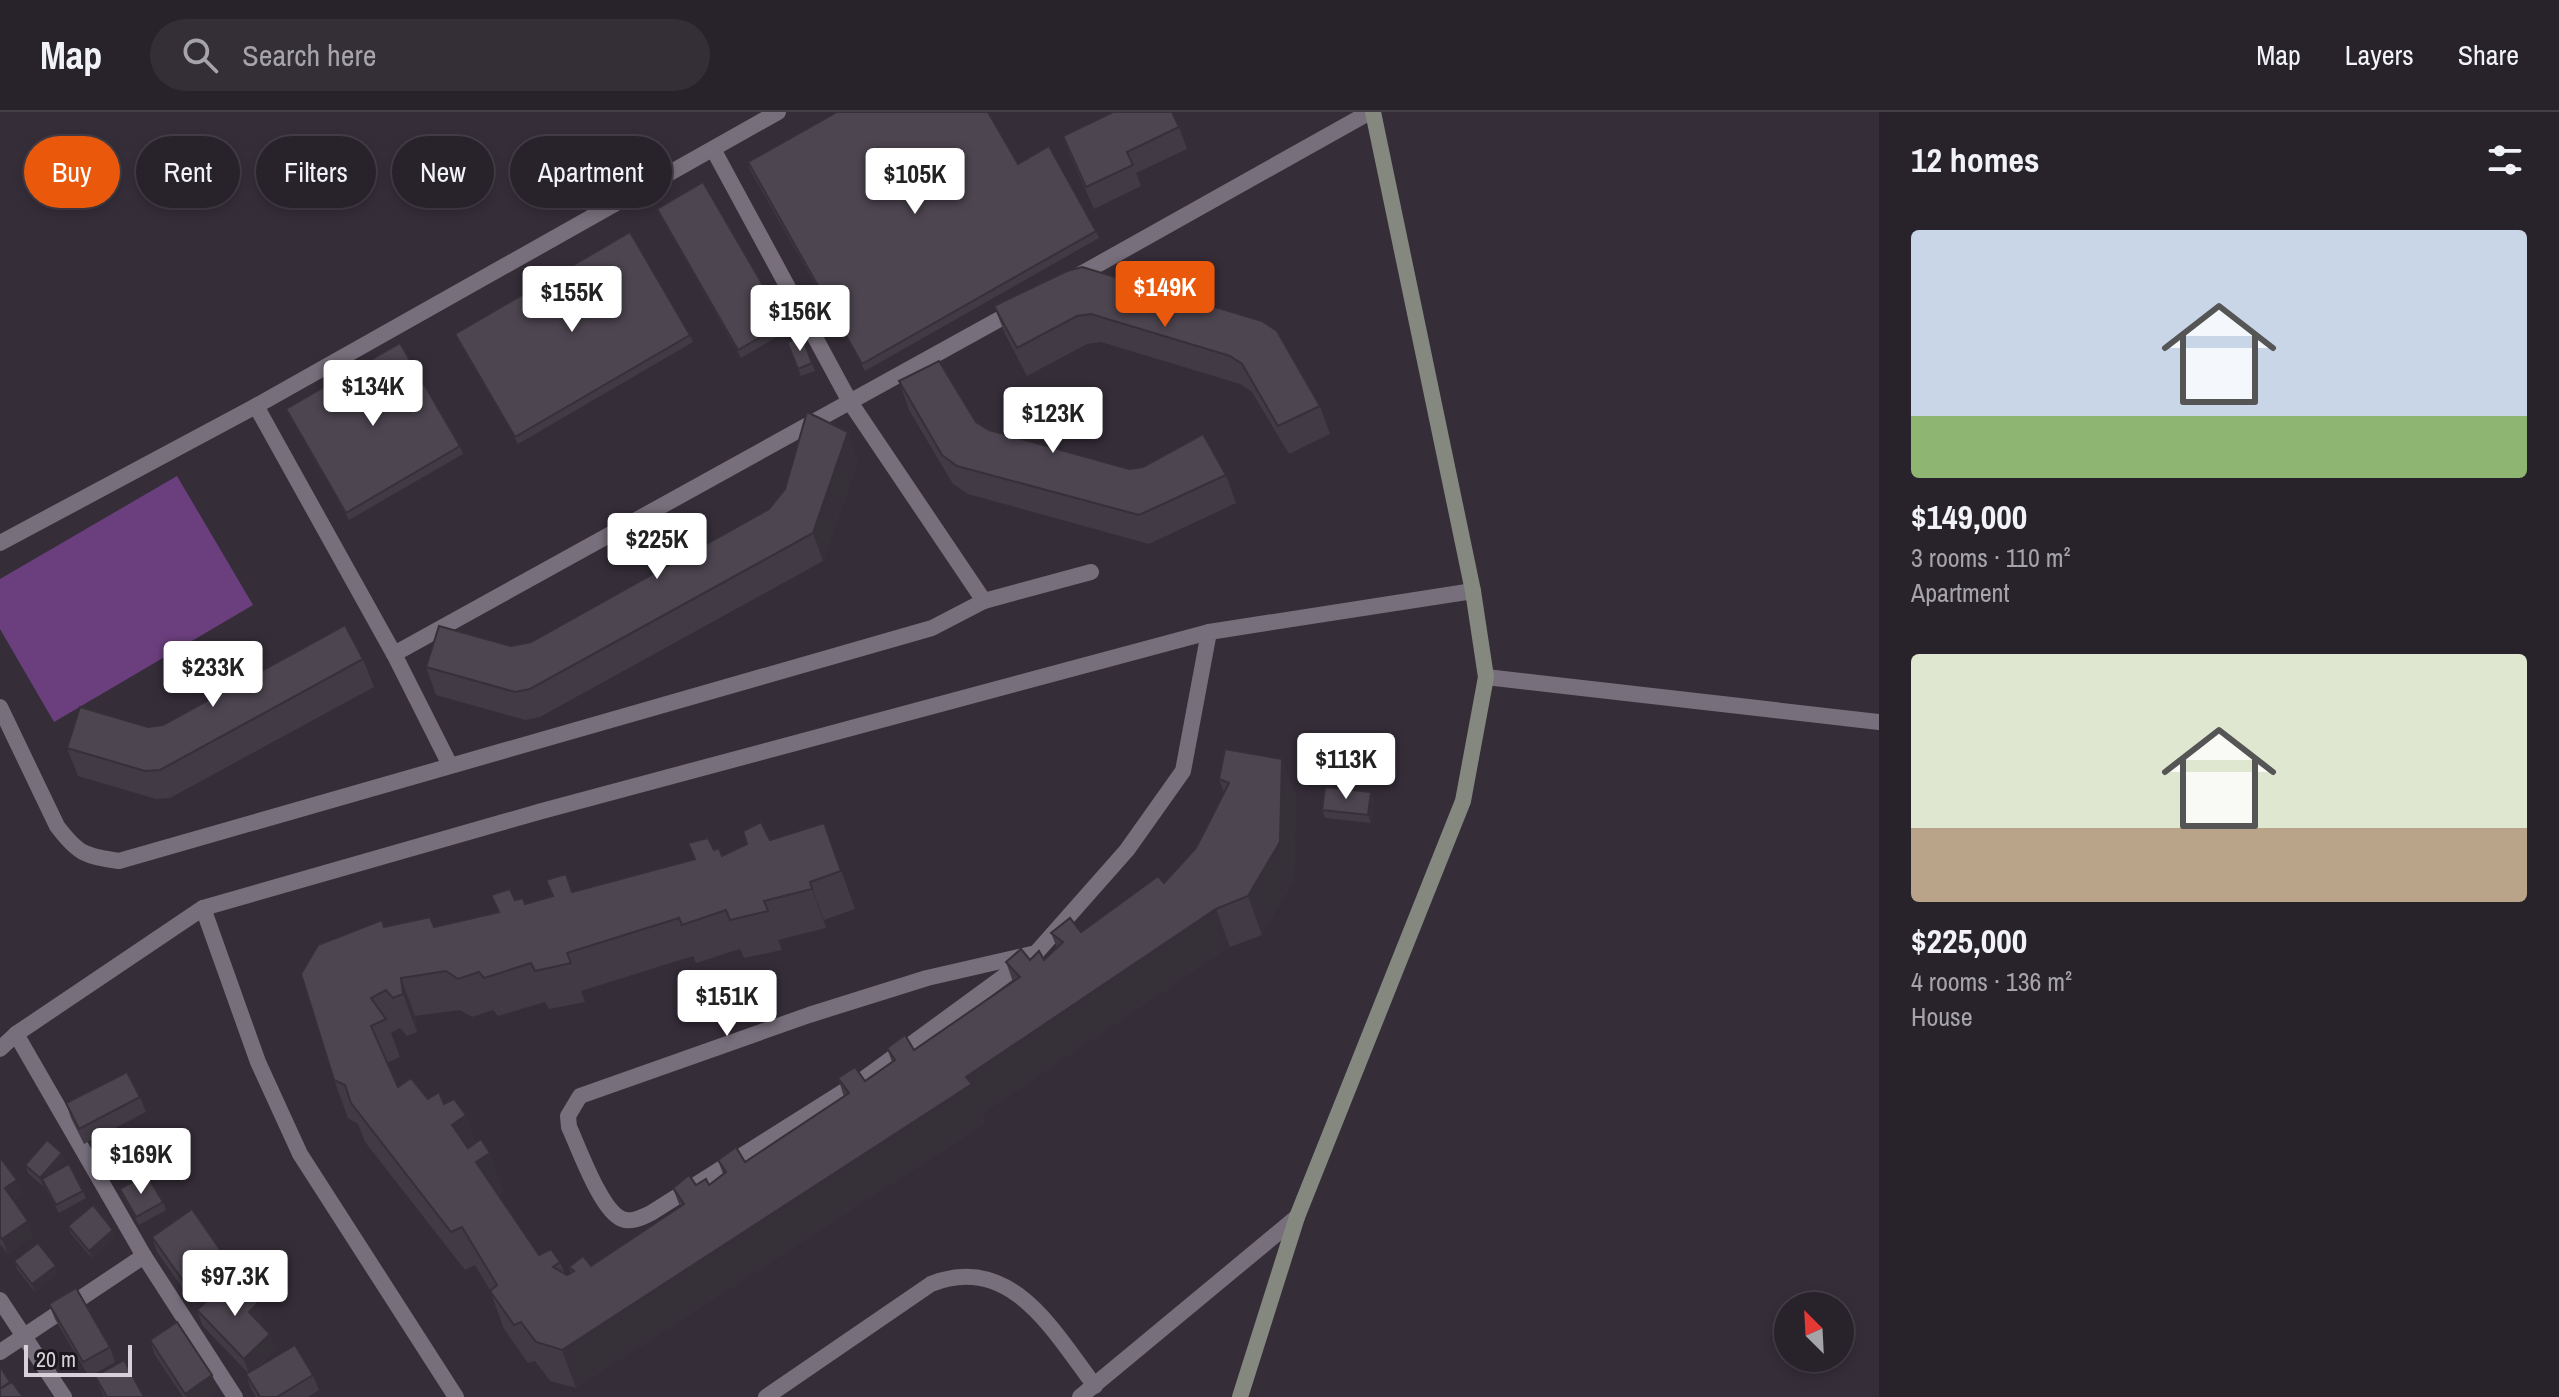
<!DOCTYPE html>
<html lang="en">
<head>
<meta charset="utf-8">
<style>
  :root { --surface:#28222a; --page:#342f36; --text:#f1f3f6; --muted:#a5a4a8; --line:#443f47; --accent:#ea580c }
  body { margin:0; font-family:"Archivo Narrow",sans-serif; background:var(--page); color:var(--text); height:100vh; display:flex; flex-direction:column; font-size:30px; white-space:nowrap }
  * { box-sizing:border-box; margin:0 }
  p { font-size:26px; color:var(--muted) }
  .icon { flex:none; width:44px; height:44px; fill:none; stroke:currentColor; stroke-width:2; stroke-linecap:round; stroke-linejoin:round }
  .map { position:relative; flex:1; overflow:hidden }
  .details { display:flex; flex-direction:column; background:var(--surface); width:680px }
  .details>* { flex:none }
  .top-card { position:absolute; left:24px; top:24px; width:760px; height:72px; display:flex; gap:16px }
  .needle { width:52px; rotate:336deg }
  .fabs { position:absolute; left:1774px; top:1180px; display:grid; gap:16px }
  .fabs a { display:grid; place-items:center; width:80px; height:80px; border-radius:50%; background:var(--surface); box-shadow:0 4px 12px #0003,0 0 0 2px var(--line); font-size:40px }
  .scale { position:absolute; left:24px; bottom:20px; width:108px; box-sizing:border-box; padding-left:8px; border:4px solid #d7d2d9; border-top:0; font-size:22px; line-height:28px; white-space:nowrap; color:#d7d2d9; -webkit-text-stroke:6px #1b171c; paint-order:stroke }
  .price { position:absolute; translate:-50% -68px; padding:0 18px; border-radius:8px; background:#fff; color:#222; font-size:26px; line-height:52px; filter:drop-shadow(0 2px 4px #0008) }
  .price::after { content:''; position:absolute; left:50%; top:48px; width:24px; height:18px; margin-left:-12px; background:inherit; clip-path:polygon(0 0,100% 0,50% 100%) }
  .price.current { background:var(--accent); color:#fff }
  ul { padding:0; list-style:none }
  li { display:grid; align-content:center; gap:16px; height:424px; padding:0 32px }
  li span { display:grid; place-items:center; height:248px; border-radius:8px; color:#555 }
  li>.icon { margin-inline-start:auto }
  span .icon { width:144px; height:144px; fill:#fffc; stroke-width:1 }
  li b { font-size:34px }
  h2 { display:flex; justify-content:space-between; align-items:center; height:96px; padding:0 32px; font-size:34px }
  .chip { padding:0 28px; border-radius:36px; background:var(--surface); box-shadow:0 4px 12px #0003,0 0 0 2px var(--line); font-size:28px; line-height:72px }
  .chip.current { background:var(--accent); color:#fff }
  header { display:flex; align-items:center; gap:48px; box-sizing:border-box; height:112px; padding:0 40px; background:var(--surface); border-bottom:2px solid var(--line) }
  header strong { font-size:38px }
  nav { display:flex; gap:44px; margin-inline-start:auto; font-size:28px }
  .search { width:560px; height:72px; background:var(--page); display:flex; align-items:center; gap:20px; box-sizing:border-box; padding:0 28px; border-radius:44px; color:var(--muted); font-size:30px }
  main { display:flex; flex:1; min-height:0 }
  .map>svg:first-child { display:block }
  .green { fill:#6b3f7d }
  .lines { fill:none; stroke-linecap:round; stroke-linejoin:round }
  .service { stroke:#776f7b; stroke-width:16 }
  .minor { stroke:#776f7b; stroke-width:16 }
  .secondary { stroke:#84887e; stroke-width:16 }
  .wall { fill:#423b45 }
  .shaded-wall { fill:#363038 }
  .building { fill:#4d4550; stroke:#363038; stroke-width:2 }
</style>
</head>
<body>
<header>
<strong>Map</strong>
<div class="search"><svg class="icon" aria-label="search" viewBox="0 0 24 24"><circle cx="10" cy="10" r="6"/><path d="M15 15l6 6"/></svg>Search here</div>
<nav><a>Map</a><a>Layers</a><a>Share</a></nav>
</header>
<main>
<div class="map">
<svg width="1879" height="1285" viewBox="0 0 1879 1285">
  <rect width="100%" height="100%" fill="#352d38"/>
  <polygon class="green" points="177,364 253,493 54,610 0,517 0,467"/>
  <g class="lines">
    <g class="service">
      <polyline points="713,37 850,290 984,489"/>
      <polyline points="1072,167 1370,0"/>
      <polyline points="256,294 394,542 450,653"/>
      <polyline points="0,431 256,294 778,0"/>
      <polyline points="394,542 1016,198"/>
      <path d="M0,595L57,714C78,742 85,744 119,749L932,516L984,489L1091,460"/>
      <path d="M1036,841L927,866L809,903L580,984L568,1004L569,1015C579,1036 601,1099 622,1107C632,1111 642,1105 651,1101L865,966L1036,841L1127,738L1183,659L1209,520"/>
    </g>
    <g class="minor">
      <polyline points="1486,565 1879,610"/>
      <polyline points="16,922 144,1144 235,1285"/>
      <polyline points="0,937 16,922 203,796"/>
      <polyline points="0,1188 64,1285"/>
      <polyline points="0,1240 144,1144"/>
      <polyline points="456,1285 300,1042 258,950 203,796 542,699 1209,520 1473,479"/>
      <path d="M766,1285L931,1172C1011,1140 1054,1220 1095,1274"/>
      <polyline points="1080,1285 1297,1105"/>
    </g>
    <polyline class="secondary" points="1240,1285 1297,1105 1463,689 1486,565 1473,479 1373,0"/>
  </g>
  <g class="wall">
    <polygon points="1179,15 1187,37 1136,61 1141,74 1094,97 1071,45 1063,24"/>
    <polygon points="748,50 1018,52 1096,119 1099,126 865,259 750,58"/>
    <polygon points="657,97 785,211 787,219 741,246 660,104"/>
    <polygon points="1082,155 1320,294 1330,322 1289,342 1252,280 1240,272 1101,230 1087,232 1027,264 1005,222 994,194"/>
    <polygon points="455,222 690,223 693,230 518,332 458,229"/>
    <polygon points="802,225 815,259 801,264 787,230"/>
    <polygon points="899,269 989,318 1129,357 1226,363 1236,391 1149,432 968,382 953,372 909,298"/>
    <polygon points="286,297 460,334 463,342 349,408 289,304"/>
    <polygon points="858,349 823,449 540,605 525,608 436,583 426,555 511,534 531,530"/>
    <polygon points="363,547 374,575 170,686 156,687 78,664 67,636 148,615 163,613"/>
    <polygon points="1282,647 1296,685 1294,768 1262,823 1230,835 983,1001 986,1011 576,1276 550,1269 535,1249 528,1251 504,1217 490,1178 475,1153 465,1158 365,1030 358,1012 348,1006 334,968 384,815 434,815 498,800 491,783 515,788 525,792 552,785 546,768 573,780 694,747 688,731 714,738 722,744 824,711 855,797 824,808 826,816 778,828 782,838 744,846 740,837 696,851 693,844 581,879 585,890 549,897 545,890 498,904 493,898 472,905 460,898 415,904 417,920 407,924 400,916 391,921 400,945 387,951 398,975 428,987 444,992 466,1003 475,1030 504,1079 499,1083 539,1143 560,1150 565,1162 567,1163 571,1161 569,1155 591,1154 680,1095 673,1076 709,1073 723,1062 718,1048 745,1050 844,985 838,966 865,969 892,950 887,936 914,938 1013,870 1006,850 1044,848 1057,836 1051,821 1081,820 1164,771 1196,736 1224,681 1219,667"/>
    <polygon points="1374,687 1371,711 1325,706 1322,698"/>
    <polygon points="140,985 146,1000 84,1032 71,1006 66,991"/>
    <polygon points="93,1035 133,1044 136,1051 108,1065"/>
    <polygon points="62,1041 65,1049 55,1060 83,1079 86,1086 59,1101 44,1073 43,1074 28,1061 25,1053"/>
    <polygon points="0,1045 22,1083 14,1089 34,1124 8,1142 0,1132"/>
    <polygon points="120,1077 163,1090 166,1098 139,1113 123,1084"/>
    <polygon points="68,1114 116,1126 92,1146 71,1122"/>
    <polygon points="152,1125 227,1154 217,1161 222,1175 263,1206 259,1210 270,1222 276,1237 256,1256 313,1263 319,1278 308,1285 256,1285 251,1277 246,1262 248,1261 202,1213 197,1198 211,1185 196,1195 157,1140"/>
    <polygon points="14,1149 59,1161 35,1180 17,1157"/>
    <polygon points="49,1192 110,1235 115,1250 89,1265 55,1207"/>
    <polygon points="150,1228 212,1263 218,1278 208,1285 183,1285 155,1243"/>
    <polygon points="95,1264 144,1285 104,1285"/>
  </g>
  <g class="shaded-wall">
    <polygon points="848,320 858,349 823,449 813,421"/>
    <polygon points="1282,647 1296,685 1294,768 1262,823 1248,784"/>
    <polygon points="1371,680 1374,687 1371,711 1368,703"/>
    <polygon points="810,770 824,808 826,816 812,777"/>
    <polygon points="1216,797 1230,835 983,1001 986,1011 576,1276 562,1238 966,965"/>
    <polygon points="401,866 415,904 417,920 403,882"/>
    <polygon points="466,1003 480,1042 466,1052 452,1013"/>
    <polygon points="62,1041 65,1049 44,1072 42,1067 44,1073 43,1074 40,1066"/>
    <polygon points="490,1041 504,1079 490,1088 476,1050"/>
    <polygon points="17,1068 22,1083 10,1092 5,1076"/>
    <polygon points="28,1109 34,1124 8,1142 2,1127"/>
    <polygon points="113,1118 116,1126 92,1146 89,1139"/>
    <polygon points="221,1139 227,1154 214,1163 208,1148"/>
    <polygon points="56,1154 59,1161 35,1180 32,1172"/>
    <polygon points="217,1162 223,1177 196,1195 191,1180"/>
    <polygon points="258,1191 263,1206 254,1215 249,1200"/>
    <polygon points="270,1222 276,1237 249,1262 244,1247"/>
    <polygon points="212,1263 218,1278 208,1285 186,1285 185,1282"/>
  </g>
  <g class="building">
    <polygon points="837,0 988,0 1018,52 1049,34 1096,119 862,252 748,50"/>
    <polygon points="1113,0 1172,0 1179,15 1127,40 1133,53 1086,75 1063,24"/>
    <polygon points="703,70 785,211 738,238 657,97"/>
    <polygon points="630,120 690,223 515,325 455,222"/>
    <polygon points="1082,155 1262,209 1277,219 1320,294 1278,314 1242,252 1230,244 1091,202 1077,204 1017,236 994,194 1067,159"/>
    <polygon points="802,225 812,251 798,257 787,230"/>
    <polygon points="400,231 460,334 346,401 286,297"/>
    <polygon points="939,249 976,310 989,318 1129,357 1143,355 1203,322 1226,363 1139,403 957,354 942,343 899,269"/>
    <polygon points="807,300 848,320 813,421 530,577 515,580 426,555 439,514 511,534 531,530 769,397 785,377"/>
    <polygon points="345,513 363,547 160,658 145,659 67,636 80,595 148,615 163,613"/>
    <polygon points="1225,637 1282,647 1280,730 1248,784 1216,797 966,965 972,972 562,1238 536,1230 521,1210 514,1213 490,1179 497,1173 462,1115 451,1120 351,991 345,973 334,968 301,862 318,833 382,808 384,815 430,805 434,815 499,800 491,783 510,777 515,788 523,786 525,792 553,784 546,768 566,762 572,780 695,747 688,731 708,726 714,738 719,736 722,744 747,732 743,719 761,710 770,728 824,711 841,759 810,770 812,777 764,789 768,799 730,808 726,798 682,813 679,806 567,841 571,851 535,859 531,851 484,866 479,860 458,867 446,859 401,866 403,882 393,886 386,878 371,886 386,907 371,914 398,975 411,966 428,987 439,980 444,992 454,987 466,1003 452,1013 468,1036 481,1027 490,1041 476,1050 539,1143 551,1137 560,1150 553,1155 567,1163 574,1159 569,1155 583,1144 591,1154 684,1092 673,1076 689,1063 696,1073 706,1067 709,1073 726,1060 718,1048 736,1035 745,1050 849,981 838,966 855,955 865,969 895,948 887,936 905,923 914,938 1020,865 1006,850 1021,837 1030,848 1039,839 1044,848 1063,830 1051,821 1070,806 1081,820 1158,764 1164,771 1196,736 1229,671 1219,667"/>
    <polygon points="1325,675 1371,680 1368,703 1322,698"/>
    <polygon points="127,960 140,985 79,1017 66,991"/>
    <polygon points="121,1020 133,1044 106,1058 93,1035"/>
    <polygon points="47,1028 62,1041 40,1066 25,1053"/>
    <polygon points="0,1045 17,1068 5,1076 28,1109 2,1127 0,1124"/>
    <polygon points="69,1052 83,1079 56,1093 42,1067"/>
    <polygon points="146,1062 163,1090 136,1105 120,1077"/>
    <polygon points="93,1093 113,1118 89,1139 68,1114"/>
    <polygon points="192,1097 221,1139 208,1148 217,1162 191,1180 152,1125"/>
    <polygon points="38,1131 56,1154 32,1172 14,1149"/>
    <polygon points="232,1165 258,1191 249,1200 270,1222 244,1247 197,1198"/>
    <polygon points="76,1176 110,1235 83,1250 49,1192"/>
    <polygon points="177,1210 212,1263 185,1282 150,1228"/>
    <polygon points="295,1233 313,1263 277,1285 260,1285 246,1262"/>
    <polygon points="124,1248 144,1285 107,1285 95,1264"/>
    <polygon points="0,1254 10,1270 0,1277"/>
    <polygon points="12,1270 23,1285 0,1285 0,1277"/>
  </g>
</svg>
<div class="fabs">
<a><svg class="needle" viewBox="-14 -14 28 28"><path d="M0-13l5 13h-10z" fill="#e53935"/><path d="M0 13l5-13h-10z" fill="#a5a4a8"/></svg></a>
</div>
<div class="scale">20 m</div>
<b class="price" style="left:915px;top:104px">$105K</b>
<b class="price current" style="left:1165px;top:217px">$149K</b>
<b class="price" style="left:572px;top:222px">$155K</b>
<b class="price" style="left:800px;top:241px">$156K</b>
<b class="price" style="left:373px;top:316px">$134K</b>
<b class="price" style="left:1053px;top:343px">$123K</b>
<b class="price" style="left:657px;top:469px">$225K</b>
<b class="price" style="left:213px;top:597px">$233K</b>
<b class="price" style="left:1346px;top:689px">$113K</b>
<b class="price" style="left:727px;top:926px">$151K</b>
<b class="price" style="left:141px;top:1084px">$169K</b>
<b class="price" style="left:235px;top:1206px">$97.3K</b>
<div class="top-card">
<a class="chip current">Buy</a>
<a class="chip">Rent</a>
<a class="chip">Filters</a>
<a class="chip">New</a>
<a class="chip">Apartment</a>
</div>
</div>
<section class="details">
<h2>12 homes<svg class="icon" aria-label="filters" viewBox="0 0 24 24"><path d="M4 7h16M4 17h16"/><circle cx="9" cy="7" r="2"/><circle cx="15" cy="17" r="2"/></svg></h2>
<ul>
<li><span style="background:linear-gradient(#c9d6e8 75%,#8fb573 0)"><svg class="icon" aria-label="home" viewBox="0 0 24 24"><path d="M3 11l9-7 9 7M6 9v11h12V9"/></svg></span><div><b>$149,000</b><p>3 rooms · 110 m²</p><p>Apartment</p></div></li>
<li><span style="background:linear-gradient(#dfe7d0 70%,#b9a48a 0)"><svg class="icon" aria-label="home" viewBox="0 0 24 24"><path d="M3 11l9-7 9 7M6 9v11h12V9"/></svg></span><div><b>$225,000</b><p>4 rooms · 136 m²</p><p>House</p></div></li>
</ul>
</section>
</main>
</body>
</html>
